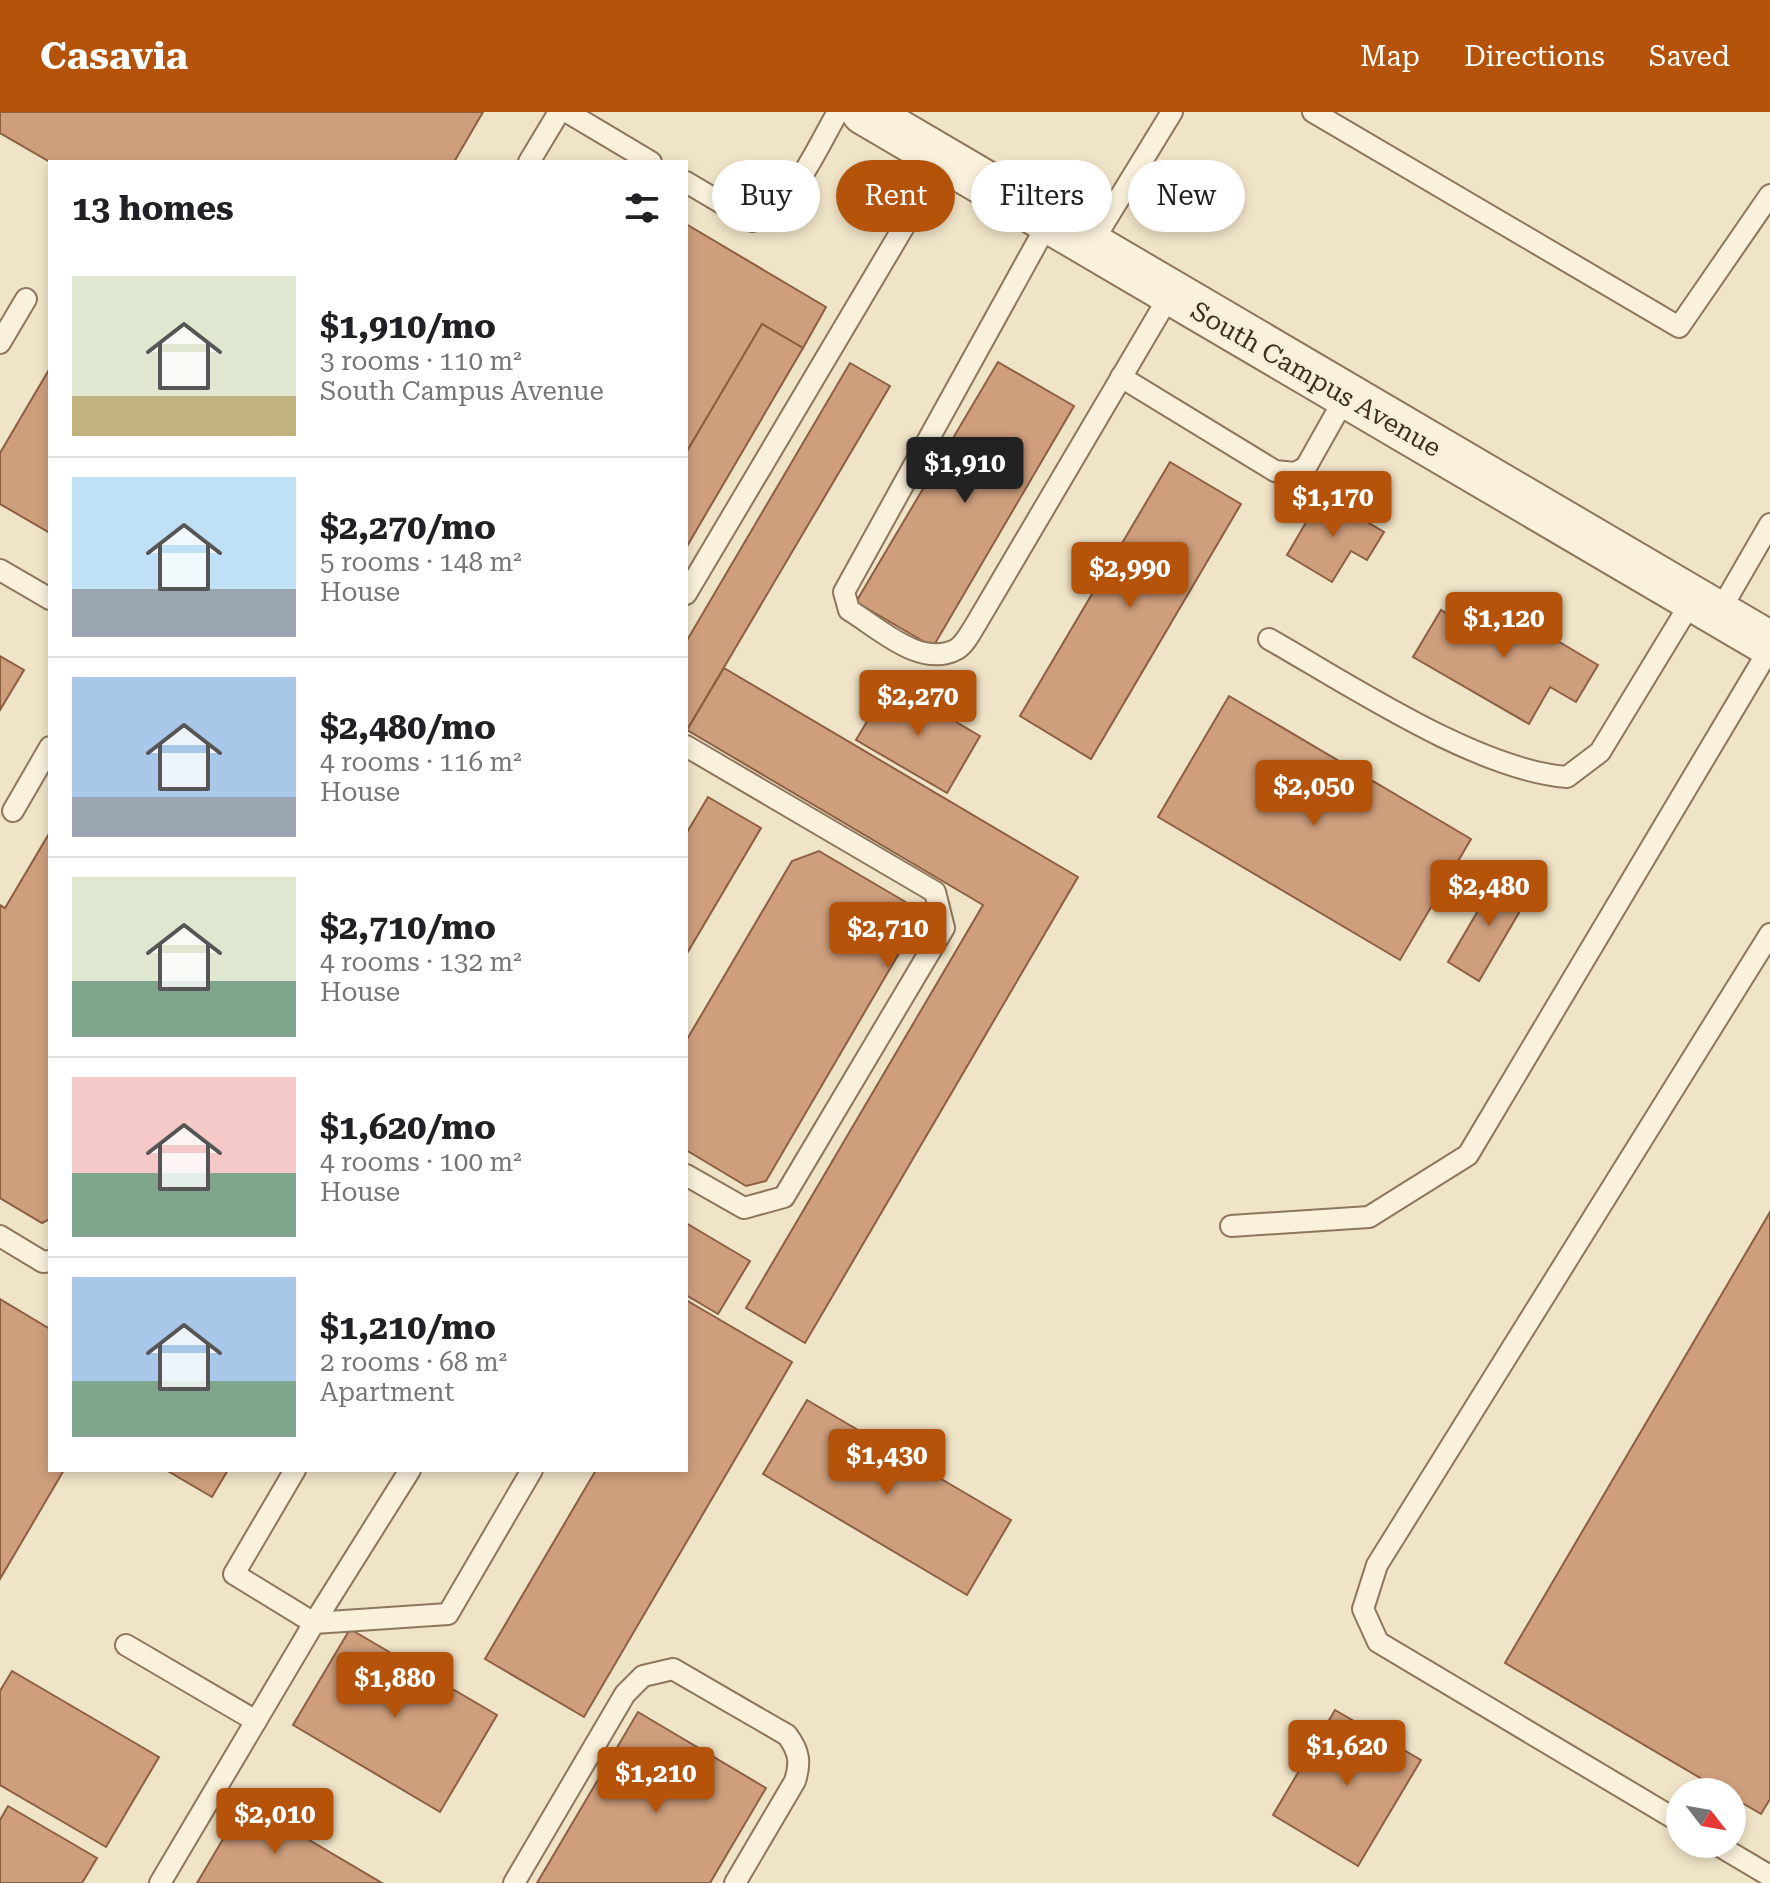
<!DOCTYPE html>
<html lang="en">
<head>
<meta charset="utf-8">
<style>
  :root { --surface:#fff; --page:#f2f2f2; --text:#202124; --muted:#757577; --line:#e0e0e0; --accent:#b45309 }
  body { margin:0; font-family:"Roboto Serif",serif; background:var(--page); color:var(--text); height:100vh; display:flex; flex-direction:column; font-size:30px; white-space:nowrap }
  * { box-sizing:border-box; margin:0 }
  p { font-size:26px; color:var(--muted) }
  .icon { flex:none; width:44px; height:44px; fill:none; stroke:currentColor; stroke-width:2; stroke-linecap:round; stroke-linejoin:round }
  .map { position:relative; flex:1; overflow:hidden }
  .side { position:absolute; left:48px; top:48px; width:640px; height:1312px; display:flex; flex-direction:column; background:var(--surface); border-radius:0px; box-shadow:0 4px 12px #0003 }
  .side>* { flex:none }
  .banner { position:absolute; left:712px; top:48px; width:760px; height:72px; display:flex; gap:16px }
  .needle { width:52px; rotate:121deg }
  .fabs { position:absolute; left:1666px; top:1666px; display:grid; gap:16px }
  .fabs a { display:grid; place-items:center; width:80px; height:80px; border-radius:50%; background:var(--surface); box-shadow:0 4px 12px #0003; font-size:40px }
  .price { position:absolute; translate:-50% -68px; padding:0 18px; border-radius:8px; background:var(--accent); color:#fff; font-size:26px; line-height:52px; filter:drop-shadow(0 2px 4px #0008) }
  .price::after { content:''; position:absolute; left:50%; top:48px; width:24px; height:18px; margin-left:-12px; background:inherit; clip-path:polygon(0 0,100% 0,50% 100%) }
  .price.active { background:#222; color:#fff }
  ul { padding:0; list-style:none }
  li { display:flex; align-items:center; gap:24px; height:200px; padding:0 24px }
  li+li { border-top:2px solid var(--line) }
  li span { display:grid; place-items:center; flex:none; width:224px; height:160px; border-radius:0px; color:#555 }
  li>.icon { margin-inline-start:auto }
  span .icon { width:96px; height:96px; fill:#fffc; stroke-width:1 }
  li b { font-size:34px }
  h2 { display:flex; justify-content:space-between; align-items:center; height:96px; padding:0 24px; font-size:34px }
  .pill { padding:0 28px; border-radius:36px; background:var(--surface); box-shadow:0 4px 12px #0003; font-size:28px; line-height:72px }
  .pill.active { background:var(--accent); color:#fff }
  header { display:flex; align-items:center; gap:48px; box-sizing:border-box; height:112px; padding:0 40px; background:var(--accent); color:#fff }
  header strong { font-size:38px }
  nav { display:flex; gap:44px; margin-inline-start:auto; font-size:28px }
  .map>svg:first-child { display:block }
  .building { fill:#cf9f7d; stroke:#8d5f41; stroke-width:2 }
  .lines { fill:none; stroke-linecap:round; stroke-linejoin:round }
  .service-casing { stroke:#8d765c; stroke-width:24 }
  .tertiary-casing { stroke:#8d765c; stroke-width:48 }
  .service { stroke:#faf1dc; stroke-width:20 }
  .tertiary { stroke:#faf1dc; stroke-width:44 }
  .labels { text-anchor:middle; stroke-width:6; stroke-linejoin:round; paint-order:stroke }
  .street-label { font-size:26px; fill:#3d2e20; stroke:#f7eed8 }
</style>
</head>
<body>
<header>
<strong>Casavia</strong>
<nav><a>Map</a><a>Directions</a><a>Saved</a></nav>
</header>
<div class="map">
<svg width="1770" height="1771" viewBox="0 0 1770 1771">
  <rect width="100%" height="100%" fill="#f0e4c8"/>
  <g class="building">
    <polygon points="0,0 483,0 454,50 50,50 0,21"/>
    <polygon points="686,112 826,195 803,236 762,212 686,341"/>
    <polygon points="762,212 803,236 686,436 686,341"/>
    <polygon points="998,250 1074,294 933,535 856,490"/>
    <polygon points="850,251 890,274 687,618 686,530"/>
    <polygon points="50,256 50,421 0,392 0,341"/>
    <polygon points="1170,350 1241,392 1091,647 1020,604"/>
    <polygon points="1322,383 1384,420 1367,448 1351,439 1332,470 1287,443"/>
    <polygon points="1484,485 1598,553 1576,590 1550,575 1529,612 1413,545 1441,498 1466,514"/>
    <polygon points="0,544 24,558 0,598"/>
    <polygon points="724,556 1078,765 805,1231 746,1196 983,793 687,618"/>
    <polygon points="890,571 980,624 947,681 856,628"/>
    <polygon points="1229,584 1471,727 1400,848 1158,705"/>
    <polygon points="708,685 761,716 686,843 686,722"/>
    <polygon points="50,720 50,1107 42,1111 0,1086 0,793 5,796"/>
    <polygon points="819,739 909,792 912,819 766,1069 746,1074 686,1038 686,929 792,749"/>
    <polygon points="1499,763 1530,782 1479,869 1448,850"/>
    <polygon points="1770,1100 1770,1687 1761,1702 1732,1685 1732,1680 1724,1680 1505,1551"/>
    <polygon points="686,1111 750,1149 718,1202 686,1183"/>
    <polygon points="0,1187 50,1217 50,1358 64,1358 0,1467"/>
    <polygon points="686,1188 792,1250 584,1605 485,1547 596,1358 686,1358"/>
    <polygon points="807,1288 1011,1408 967,1483 763,1362"/>
    <polygon points="166,1358 228,1358 212,1385"/>
    <polygon points="350,1517 497,1603 440,1700 293,1613"/>
    <polygon points="12,1559 159,1645 106,1735 0,1673 0,1579"/>
    <polygon points="1335,1598 1421,1648 1358,1754 1273,1703"/>
    <polygon points="638,1600 766,1676 710,1771 537,1771"/>
    <polygon points="245,1690 382,1771 197,1771"/>
    <polygon points="8,1694 97,1746 82,1771 0,1771 0,1708"/>
  </g>
  <g class="lines">
    <defs>
      <g id="service">
        <polyline points="567,0 651,50"/>
        <polyline points="1313,0 1679,215 1770,83"/>
        <polyline points="529,50 559,0"/>
        <path d="M686,70L752,109C791,100 818,33 838,0"/>
        <path d="M1049,109L844,480L849,498C879,516 921,557 957,537C965,532 971,520 976,512L1171,181"/>
        <polyline points="1090,134 1172,0"/>
        <polyline points="0,231 26,187"/>
        <polyline points="1121,265 1275,359 1295,361 1306,355 1346,284"/>
        <polyline points="0,458 50,487"/>
        <polyline points="686,482 944,47"/>
        <polyline points="1718,502 1770,412"/>
        <path d="M1269,527C1350,573 1477,658 1567,665L1600,640L1693,487"/>
        <polyline points="686,634 935,780 944,816 784,1085 744,1096 686,1063"/>
        <polyline points="13,699 50,635"/>
        <polyline points="1231,1114 1369,1105 1468,1043 1770,536"/>
        <polyline points="0,1124 43,1150 50,1149"/>
        <polyline points="295,1358 234,1462 314,1511 410,1358"/>
        <polyline points="126,1533 256,1609"/>
        <polyline points="1680,1710 1378,1530 1363,1497 1377,1453 1770,822"/>
        <polyline points="1716,1732 1770,1764"/>
        <polyline points="160,1771 314,1511 448,1502 532,1358"/>
        <path d="M514,1771L625,1582L643,1564L673,1557L787,1623C799,1639 801,1650 795,1669L735,1771"/>
      </g>
      <polyline id="tertiary" points="864,0 1770,532"/>
    </defs>
    <use href="#service" class="service-casing"/>
    <use href="#tertiary" class="tertiary-casing"/>
    <use href="#service" class="service"/>
    <use href="#tertiary" class="tertiary"/>
  </g>
  <g class="labels">
    <g class="street-label">
      <text transform="translate(1316 267) rotate(30)" y="9">South Campus Avenue</text>
    </g>
  </g>
</svg>
<div class="fabs">
<a><svg class="needle" viewBox="-14 -14 28 28"><path d="M0-13l5 13h-10z" fill="#e53935"/><path d="M0 13l5-13h-10z" fill="#757577"/></svg></a>
</div>
<b class="price active" style="left:965px;top:393px">$1,910</b>
<b class="price" style="left:1333px;top:427px">$1,170</b>
<b class="price" style="left:1130px;top:498px">$2,990</b>
<b class="price" style="left:1504px;top:548px">$1,120</b>
<b class="price" style="left:918px;top:626px">$2,270</b>
<b class="price" style="left:1314px;top:716px">$2,050</b>
<b class="price" style="left:1489px;top:816px">$2,480</b>
<b class="price" style="left:888px;top:858px">$2,710</b>
<b class="price" style="left:887px;top:1385px">$1,430</b>
<b class="price" style="left:395px;top:1608px">$1,880</b>
<b class="price" style="left:1347px;top:1676px">$1,620</b>
<b class="price" style="left:656px;top:1703px">$1,210</b>
<b class="price" style="left:275px;top:1744px">$2,010</b>
<div class="banner">
<a class="pill">Buy</a>
<a class="pill active">Rent</a>
<a class="pill">Filters</a>
<a class="pill">New</a>
</div>
<section class="side">
<h2>13 homes<svg class="icon" aria-label="filters" viewBox="0 0 24 24"><path d="M4 7h16M4 17h16"/><circle cx="9" cy="7" r="2"/><circle cx="15" cy="17" r="2"/></svg></h2>
<ul>
<li><span style="background:linear-gradient(#dfe7d0 75%,#c2b280 0)"><svg class="icon" aria-label="home" viewBox="0 0 24 24"><path d="M3 11l9-7 9 7M6 9v11h12V9"/></svg></span><div><b>$1,910/mo</b><p>3 rooms · 110 m²</p><p>South Campus Avenue</p></div></li>
<li><span style="background:linear-gradient(#bfe0f5 70%,#9aa5b1 0)"><svg class="icon" aria-label="home" viewBox="0 0 24 24"><path d="M3 11l9-7 9 7M6 9v11h12V9"/></svg></span><div><b>$2,270/mo</b><p>5 rooms · 148 m²</p><p>House</p></div></li>
<li><span style="background:linear-gradient(#a9c7e8 75%,#9aa5b1 0)"><svg class="icon" aria-label="home" viewBox="0 0 24 24"><path d="M3 11l9-7 9 7M6 9v11h12V9"/></svg></span><div><b>$2,480/mo</b><p>4 rooms · 116 m²</p><p>House</p></div></li>
<li><span style="background:linear-gradient(#dfe7d0 65%,#7fa58c 0)"><svg class="icon" aria-label="home" viewBox="0 0 24 24"><path d="M3 11l9-7 9 7M6 9v11h12V9"/></svg></span><div><b>$2,710/mo</b><p>4 rooms · 132 m²</p><p>House</p></div></li>
<li><span style="background:linear-gradient(#f6c9c9 60%,#7fa58c 0)"><svg class="icon" aria-label="home" viewBox="0 0 24 24"><path d="M3 11l9-7 9 7M6 9v11h12V9"/></svg></span><div><b>$1,620/mo</b><p>4 rooms · 100 m²</p><p>House</p></div></li>
<li><span style="background:linear-gradient(#a9c7e8 65%,#7fa58c 0)"><svg class="icon" aria-label="home" viewBox="0 0 24 24"><path d="M3 11l9-7 9 7M6 9v11h12V9"/></svg></span><div><b>$1,210/mo</b><p>2 rooms · 68 m²</p><p>Apartment</p></div></li>
</ul>
</section>
</div>
</body>
</html>
